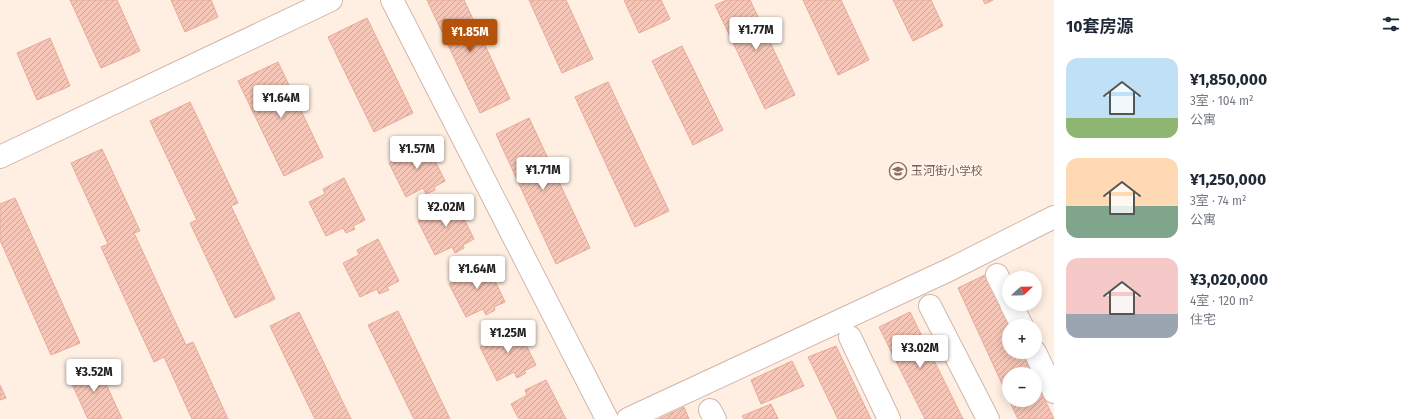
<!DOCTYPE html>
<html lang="zh">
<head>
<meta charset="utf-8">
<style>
  :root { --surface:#fff; --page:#f2f2f3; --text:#1f2937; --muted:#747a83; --accent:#b45309 }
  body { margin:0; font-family:"Fira Sans Condensed","Noto Sans SC",sans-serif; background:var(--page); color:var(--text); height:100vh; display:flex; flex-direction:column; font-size:15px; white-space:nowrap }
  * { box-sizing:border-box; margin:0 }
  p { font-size:13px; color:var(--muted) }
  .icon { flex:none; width:22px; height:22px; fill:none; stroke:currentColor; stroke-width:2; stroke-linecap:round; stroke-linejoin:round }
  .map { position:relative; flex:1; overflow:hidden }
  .drawer { display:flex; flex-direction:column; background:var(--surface); width:360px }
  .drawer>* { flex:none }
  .needle { width:26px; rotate:68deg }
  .buttons { position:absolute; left:1002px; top:271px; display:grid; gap:8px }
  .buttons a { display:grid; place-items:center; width:40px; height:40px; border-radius:50%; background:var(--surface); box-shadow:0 2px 10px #0003; font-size:20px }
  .price { position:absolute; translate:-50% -34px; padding:0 9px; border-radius:4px; background:#fff; color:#222; font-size:13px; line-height:26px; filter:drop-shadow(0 1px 2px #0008) }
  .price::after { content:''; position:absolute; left:50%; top:24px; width:12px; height:9px; margin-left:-6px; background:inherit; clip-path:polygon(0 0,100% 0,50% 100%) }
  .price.active { background:var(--accent); color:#fff }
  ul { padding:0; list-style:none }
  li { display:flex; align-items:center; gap:12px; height:100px; padding:0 12px }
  li span { display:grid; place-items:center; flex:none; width:112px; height:80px; border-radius:12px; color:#555 }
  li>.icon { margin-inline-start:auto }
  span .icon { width:48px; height:48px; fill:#fffc; stroke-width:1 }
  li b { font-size:17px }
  h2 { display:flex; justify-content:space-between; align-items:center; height:48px; padding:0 12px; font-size:17px }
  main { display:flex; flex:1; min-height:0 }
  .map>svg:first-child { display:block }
  .building { fill:url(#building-hatch); stroke:#e9a997 }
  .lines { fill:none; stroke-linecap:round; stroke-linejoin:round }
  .minor-casing { stroke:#d2b6aa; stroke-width:24 }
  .minor { stroke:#fff; stroke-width:22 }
  .labels { text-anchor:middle; stroke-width:3; stroke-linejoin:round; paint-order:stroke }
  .education-label { font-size:12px; fill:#785e54; stroke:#fff4ea; text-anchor:start }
</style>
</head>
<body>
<main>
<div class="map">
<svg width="1054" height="419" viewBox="0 0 1054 419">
  <defs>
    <pattern id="building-hatch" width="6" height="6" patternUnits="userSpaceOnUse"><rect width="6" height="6" fill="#f6c7b8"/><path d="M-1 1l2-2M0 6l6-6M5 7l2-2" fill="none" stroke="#cca497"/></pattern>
  </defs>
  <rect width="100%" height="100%" fill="#feefe2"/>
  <g class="building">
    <polygon points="70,0 117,0 140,51 101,68"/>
    <polygon points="171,0 211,0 218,17 185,32"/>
    <polygon points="427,0 464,0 510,99 480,113"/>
    <polygon points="529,0 566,0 593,59 562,73"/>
    <polygon points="624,0 661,0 670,19 639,33"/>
    <polygon points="727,0 750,0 795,95 765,109 715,5"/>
    <polygon points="803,0 841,0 869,60 838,75"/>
    <polygon points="893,0 931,0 943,26 913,41"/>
    <polygon points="983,0 993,0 985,4"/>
    <polygon points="367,18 413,113 374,132 328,37"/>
    <polygon points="50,38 70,86 37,100 17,53"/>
    <polygon points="682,46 723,130 693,145 652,61"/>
    <polygon points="278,62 323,157 284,176 238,81"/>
    <polygon points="608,82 669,211 635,227 575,97"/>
    <polygon points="190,102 238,203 231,206 275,299 235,318 190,223 197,220 150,121"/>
    <polygon points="529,118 590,248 556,264 496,134"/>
    <polygon points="424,139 445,181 434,187 435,190 426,194 423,188 406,197 389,163 406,155 403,150"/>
    <polygon points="102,149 140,231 134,233 186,345 193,342 228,419 192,419 164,357 154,362 101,247 108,244 71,163"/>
    <polygon points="344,178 365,220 353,226 355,229 346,233 343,228 326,236 309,202 325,194 323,189"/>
    <polygon points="453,197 474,239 463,245 464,248 455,253 452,247 435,255 418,221 435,213 432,208"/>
    <polygon points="15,198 80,343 51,355 0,240 0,204"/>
    <polygon points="378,239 399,281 387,287 389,290 379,294 377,289 360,297 343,263 359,255 357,250"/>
    <polygon points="485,260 505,302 494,307 495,310 486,315 483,309 466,317 449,284 466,275 463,270"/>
    <polygon points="987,274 1011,326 1009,326 1009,352 1023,352 1033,374 1009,374 1009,399 958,288"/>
    <polygon points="398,311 450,419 414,419 368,325"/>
    <polygon points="299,312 351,419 315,419 270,326"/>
    <polygon points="910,312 963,419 925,419 879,327"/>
    <polygon points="515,323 536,365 524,371 526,373 517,378 514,372 497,381 480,347 496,339 494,333"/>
    <polygon points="836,346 871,419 838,419 808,357"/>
    <polygon points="95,360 122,419 88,419 67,373"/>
    <polygon points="792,361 804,386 761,404 751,380"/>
    <polygon points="1035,379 1054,419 1018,419 1009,400 1035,400"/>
    <polygon points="546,380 566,419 519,419 511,404 527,395 525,390"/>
    <polygon points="0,385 6,398 0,400"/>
    <polygon points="771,404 778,419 744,419 742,416"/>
    <polygon points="684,407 689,419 659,419"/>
  </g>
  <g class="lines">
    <defs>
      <g id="minor">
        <polyline points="392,0 607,419"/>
        <polyline points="0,157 331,0"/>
        <polyline points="997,275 1009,299"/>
        <polyline points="1011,304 1022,326"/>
        <polyline points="930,306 988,419"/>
        <polyline points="850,337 889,419"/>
        <polyline points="1035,352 1054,392"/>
        <polyline points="710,410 715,419"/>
        <polyline points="628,419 951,269 1054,217"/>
      </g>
    </defs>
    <use href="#minor" class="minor-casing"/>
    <use href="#minor" class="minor"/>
  </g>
  <defs>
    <symbol id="school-ring" viewBox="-11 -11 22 22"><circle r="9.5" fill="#fff4ea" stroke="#8d6e63" stroke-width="1.5"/><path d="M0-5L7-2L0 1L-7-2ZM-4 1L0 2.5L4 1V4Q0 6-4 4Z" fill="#8d6e63"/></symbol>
  </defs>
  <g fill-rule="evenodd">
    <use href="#school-ring" x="888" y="161" width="20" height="20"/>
  </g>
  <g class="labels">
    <g class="education-label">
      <text x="911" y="175">玉河街小学校</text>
    </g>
  </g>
</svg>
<div class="buttons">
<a><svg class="needle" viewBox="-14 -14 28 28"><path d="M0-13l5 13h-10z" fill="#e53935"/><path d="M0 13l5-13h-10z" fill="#747a83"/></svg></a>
<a>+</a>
<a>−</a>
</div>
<b class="price" style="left:756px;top:51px">¥1.77M</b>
<b class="price active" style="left:470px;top:53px">¥1.85M</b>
<b class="price" style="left:281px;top:119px">¥1.64M</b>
<b class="price" style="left:417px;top:170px">¥1.57M</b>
<b class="price" style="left:543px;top:191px">¥1.71M</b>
<b class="price" style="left:446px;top:228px">¥2.02M</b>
<b class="price" style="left:477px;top:290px">¥1.64M</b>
<b class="price" style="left:508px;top:354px">¥1.25M</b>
<b class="price" style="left:920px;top:369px">¥3.02M</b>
<b class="price" style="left:94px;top:393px">¥3.52M</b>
</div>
<section class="drawer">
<h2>10套房源<svg class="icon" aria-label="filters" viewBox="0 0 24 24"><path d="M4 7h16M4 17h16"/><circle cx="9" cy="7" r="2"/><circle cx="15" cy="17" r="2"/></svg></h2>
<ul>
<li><span style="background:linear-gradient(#bfe0f5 75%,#8fb573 0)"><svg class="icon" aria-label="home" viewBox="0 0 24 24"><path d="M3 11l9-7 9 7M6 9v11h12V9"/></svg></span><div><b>¥1,850,000</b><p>3室 · 104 m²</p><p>公寓</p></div></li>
<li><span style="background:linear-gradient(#ffd9b3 60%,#7fa58c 0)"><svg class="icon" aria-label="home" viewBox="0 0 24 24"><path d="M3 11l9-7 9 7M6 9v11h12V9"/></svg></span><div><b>¥1,250,000</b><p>3室 · 74 m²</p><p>公寓</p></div></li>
<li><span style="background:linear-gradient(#f6c9c9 70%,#9aa5b1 0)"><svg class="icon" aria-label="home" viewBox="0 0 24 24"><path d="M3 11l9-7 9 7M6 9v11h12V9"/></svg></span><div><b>¥3,020,000</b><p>4室 · 120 m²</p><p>住宅</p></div></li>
</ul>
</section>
</main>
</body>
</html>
